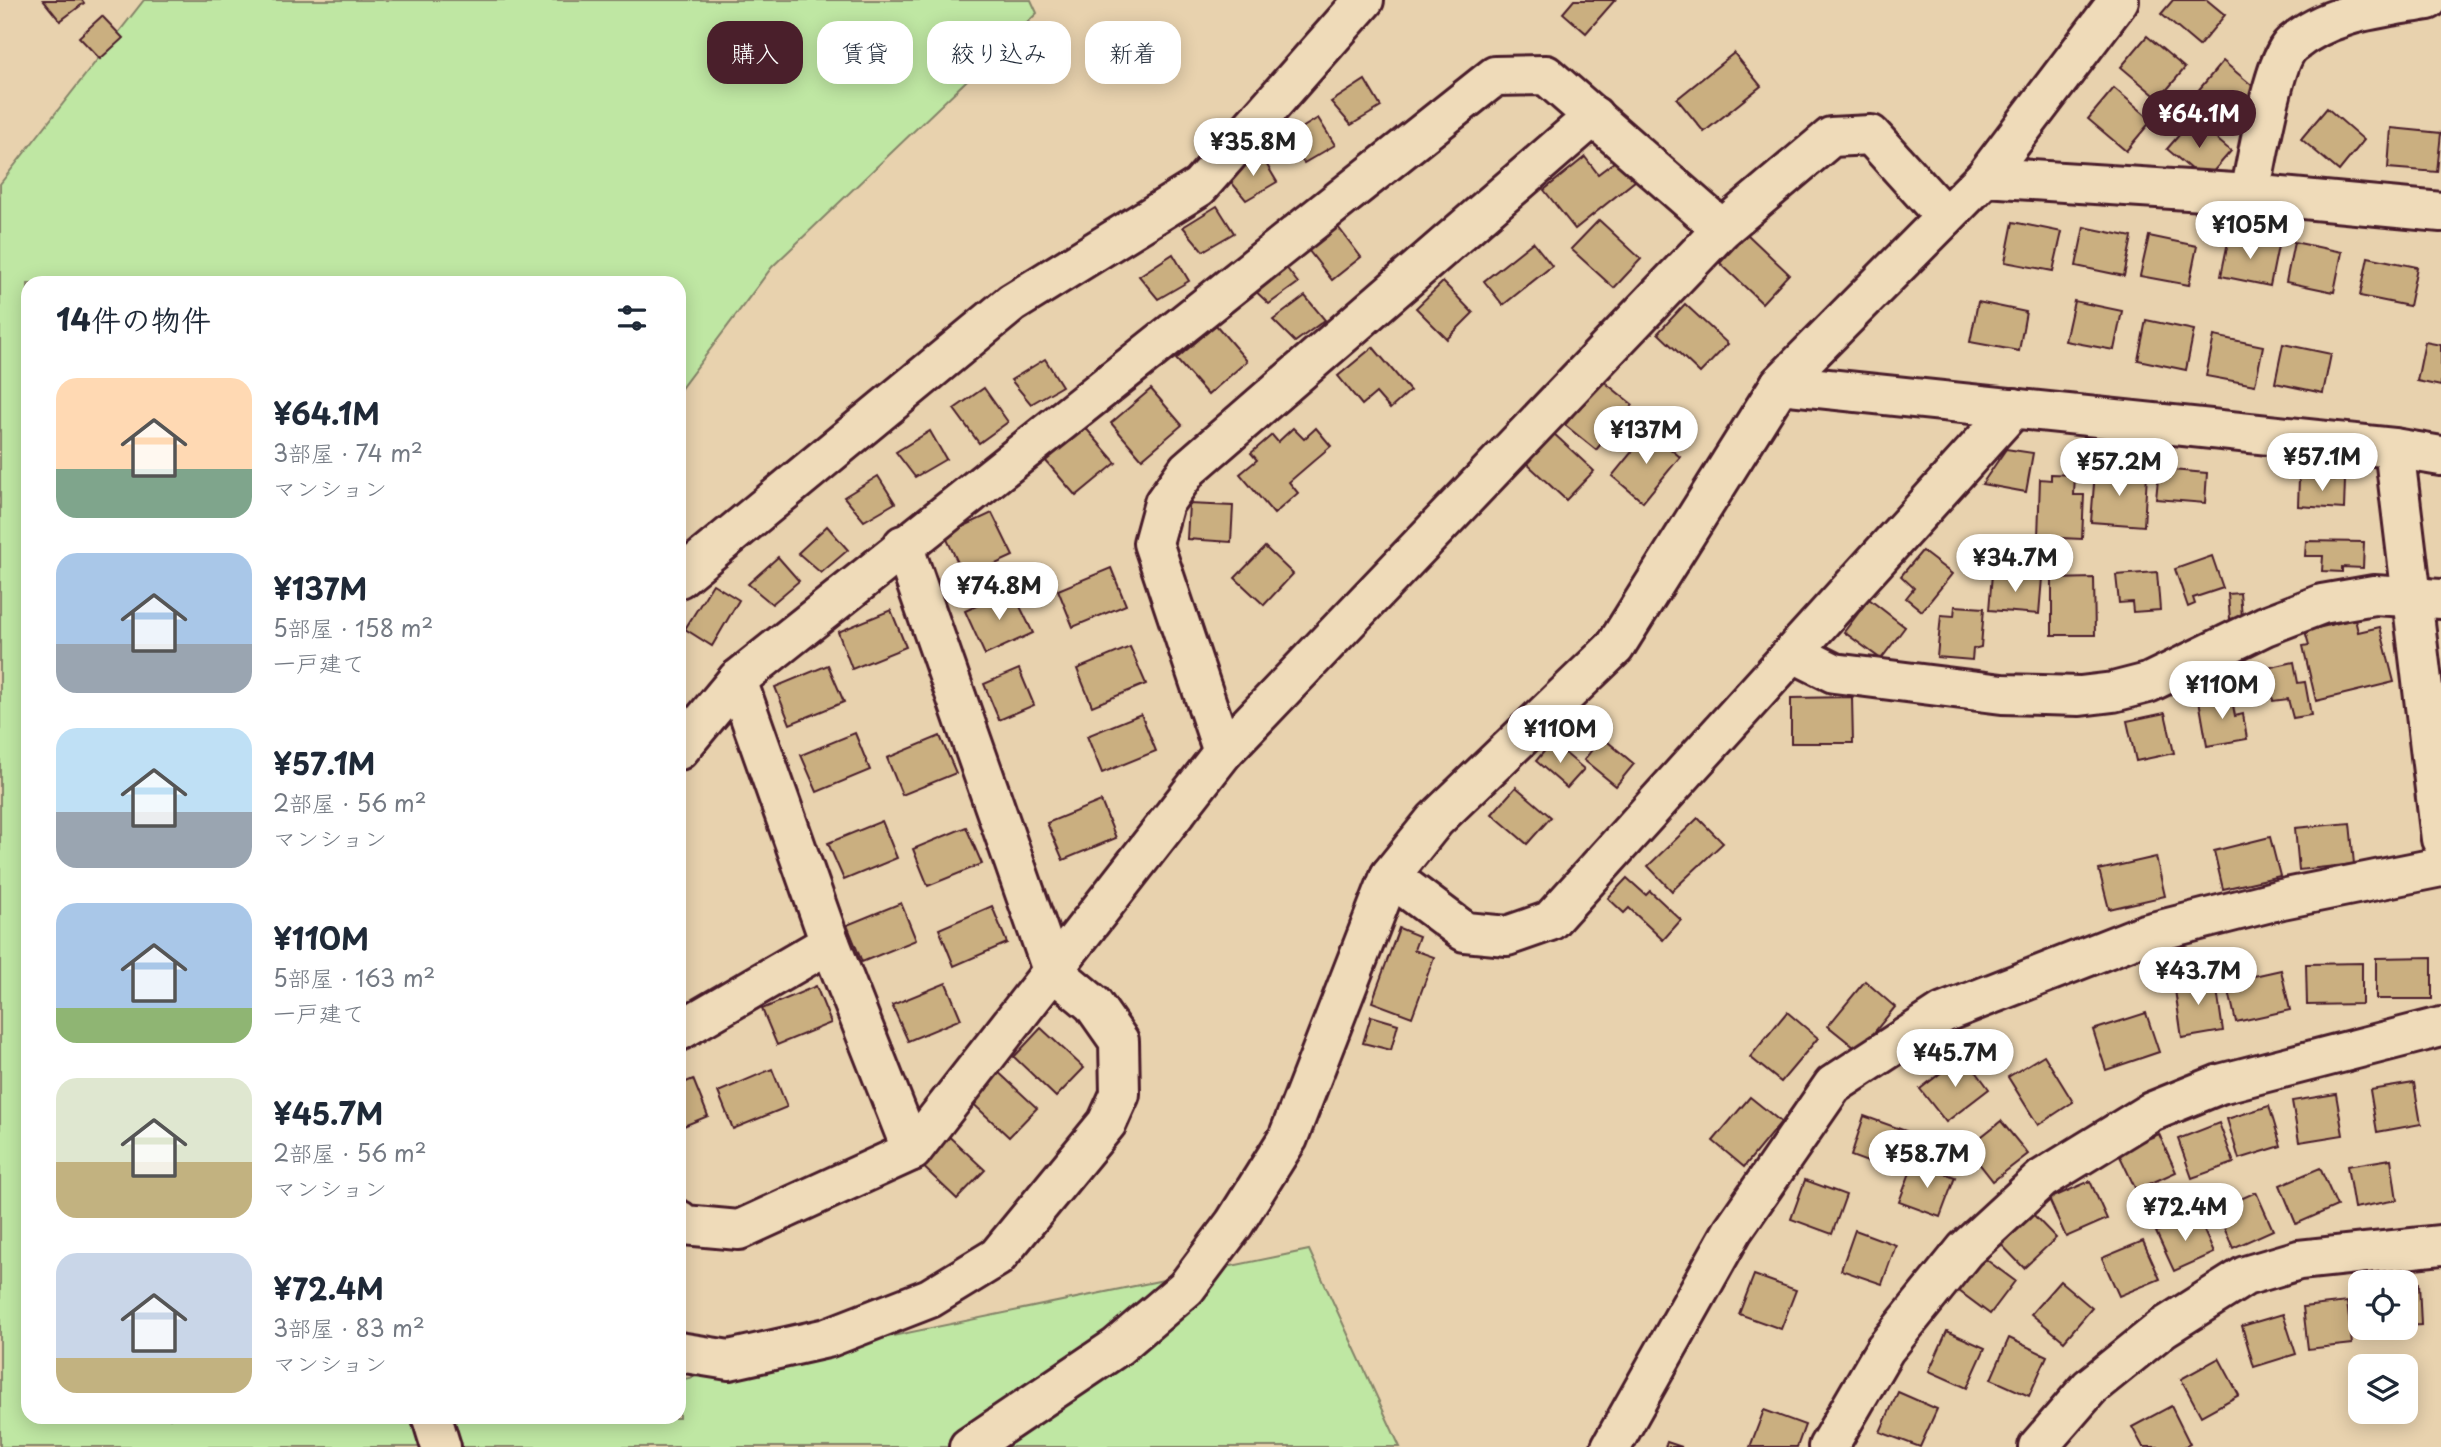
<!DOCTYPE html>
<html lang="ja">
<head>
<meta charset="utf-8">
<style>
  :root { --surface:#fff; --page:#f6f6f7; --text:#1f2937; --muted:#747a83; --accent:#4a1f2b }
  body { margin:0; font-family:"Playpen Sans","Klee One",sans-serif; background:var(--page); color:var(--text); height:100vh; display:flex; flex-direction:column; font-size:26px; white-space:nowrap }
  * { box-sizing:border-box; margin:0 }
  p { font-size:23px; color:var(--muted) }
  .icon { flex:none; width:38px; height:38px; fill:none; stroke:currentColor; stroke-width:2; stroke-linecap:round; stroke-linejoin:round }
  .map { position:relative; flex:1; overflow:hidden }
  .panel { position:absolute; left:21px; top:276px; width:665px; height:1148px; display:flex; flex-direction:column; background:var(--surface); border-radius:21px; box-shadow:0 4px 18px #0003 }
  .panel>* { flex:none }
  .hud { position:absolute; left:707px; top:21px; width:665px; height:63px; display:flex; gap:14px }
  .buttons { position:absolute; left:2348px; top:1270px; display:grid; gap:14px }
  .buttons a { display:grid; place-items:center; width:70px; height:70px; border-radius:14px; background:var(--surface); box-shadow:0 4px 18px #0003; font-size:35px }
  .price { position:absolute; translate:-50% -60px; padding:0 16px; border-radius:24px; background:#fff; color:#222; font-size:23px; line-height:46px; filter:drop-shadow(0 2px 4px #0008) }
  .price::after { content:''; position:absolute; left:50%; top:42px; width:21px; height:16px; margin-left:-10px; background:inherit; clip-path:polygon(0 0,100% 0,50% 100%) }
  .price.on { background:var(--accent); color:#fff }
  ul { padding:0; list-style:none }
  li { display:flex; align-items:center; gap:21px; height:175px; padding:0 35px }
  li span { display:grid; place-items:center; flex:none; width:196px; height:140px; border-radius:21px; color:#555 }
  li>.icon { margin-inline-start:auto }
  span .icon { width:84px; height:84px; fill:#fffc; stroke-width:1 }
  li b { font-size:30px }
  h2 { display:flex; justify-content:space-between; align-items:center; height:84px; padding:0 35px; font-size:30px }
  .chip { padding:0 24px; border-radius:21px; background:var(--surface); box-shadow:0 4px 18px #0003; font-size:24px; line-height:63px }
  .chip.on { background:var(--accent); color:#fff }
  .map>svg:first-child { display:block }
  .green { fill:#bfe7a3; stroke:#848367; stroke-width:2 }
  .building { fill:#caaf80; stroke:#4a1f2b; stroke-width:2 }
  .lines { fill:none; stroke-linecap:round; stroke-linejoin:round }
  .minor-casing { stroke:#4a1f2b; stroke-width:44 }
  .minor { stroke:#efdbb9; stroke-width:38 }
</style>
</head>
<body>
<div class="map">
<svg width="2441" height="1447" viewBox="0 0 2441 1447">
  <rect width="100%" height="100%" fill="#e8d2ae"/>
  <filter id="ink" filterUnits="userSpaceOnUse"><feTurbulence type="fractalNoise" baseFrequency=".0143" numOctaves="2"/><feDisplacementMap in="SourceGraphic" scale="14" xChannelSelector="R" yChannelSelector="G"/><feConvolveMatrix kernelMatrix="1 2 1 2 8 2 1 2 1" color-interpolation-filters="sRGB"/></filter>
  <g filter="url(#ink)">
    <polygon class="green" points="144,0 1031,0 1037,13 772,267 679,391 679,284 28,284 28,1418 679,1418 679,1380 1309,1250 1400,1447 0,1447 0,184"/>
    <g class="building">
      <polygon points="43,0 82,0 84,3 60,21"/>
      <polygon points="1574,0 1615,0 1586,33 1563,13"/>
      <polygon points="2173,0 2207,0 2225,15 2199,46 2161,14"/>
      <polygon points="102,16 123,38 100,59 79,37"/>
      <polygon points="2147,36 2185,68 2159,99 2121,67"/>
      <polygon points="1734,53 1761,86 1704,132 1677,99"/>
      <polygon points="2223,61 2261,93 2235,124 2197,92"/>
      <polygon points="1365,80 1381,107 1351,125 1331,102"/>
      <polygon points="2114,88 2152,120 2126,151 2088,119"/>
      <polygon points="2327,108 2364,140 2339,171 2301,139"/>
      <polygon points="1318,118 1335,145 1304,163 1284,139"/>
      <polygon points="2193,119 2231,151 2205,181 2167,149"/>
      <polygon points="2391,128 2441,133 2437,172 2388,168"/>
      <polygon points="1261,155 1277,182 1246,200 1227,177"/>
      <polygon points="1585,157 1598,174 1618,159 1636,180 1575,229 1544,190"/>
      <polygon points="1217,206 1234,233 1203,251 1183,227"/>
      <polygon points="1599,220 1641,259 1614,288 1571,249"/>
      <polygon points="2013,222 2062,232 2053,271 2005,262"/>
      <polygon points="1335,223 1361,257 1332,280 1305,246"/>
      <polygon points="2084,227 2132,237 2124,276 2076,266"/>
      <polygon points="1747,234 1789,274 1762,303 1720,263"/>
      <polygon points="2149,236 2197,246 2189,285 2140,276"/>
      <polygon points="2229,237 2278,246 2270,286 2221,276"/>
      <polygon points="1533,242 1552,266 1503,305 1484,281"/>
      <polygon points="2294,242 2342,252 2334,292 2286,282"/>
      <polygon points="1173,254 1189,281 1158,299 1139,276"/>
      <polygon points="2368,257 2417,267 2409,306 2360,296"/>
      <polygon points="1279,258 1298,283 1269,304 1247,283"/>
      <polygon points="1443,282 1473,313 1447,339 1416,308"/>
      <polygon points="1305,296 1325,320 1295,342 1273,320"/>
      <polygon points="2074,301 2122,311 2114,350 2065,341"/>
      <polygon points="1978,302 2026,312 2019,351 1970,342"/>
      <polygon points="1685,304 1728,344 1700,373 1658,333"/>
      <polygon points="2146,320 2194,330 2186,370 2138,360"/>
      <polygon points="1216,325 1247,361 1208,395 1176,359"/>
      <polygon points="2214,336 2263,346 2255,385 2206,376"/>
      <polygon points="2425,342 2441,345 2441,386 2417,381"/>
      <polygon points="2283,344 2331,354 2323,393 2275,383"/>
      <polygon points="1373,347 1410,391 1390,409 1376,393 1362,405 1338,376"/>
      <polygon points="1045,359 1062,386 1031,404 1011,380"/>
      <polygon points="1602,380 1633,405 1596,450 1565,425"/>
      <polygon points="984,388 1008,422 979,443 954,409"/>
      <polygon points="1151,389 1182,425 1142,459 1111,423"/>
      <polygon points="1084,426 1116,463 1076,496 1045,460"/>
      <polygon points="1293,428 1304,439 1316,428 1331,446 1289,482 1298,493 1274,514 1240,474 1257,460 1251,453 1272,435 1278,442"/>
      <polygon points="930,431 946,459 915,477 896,452"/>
      <polygon points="1649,431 1680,457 1643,502 1612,476"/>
      <polygon points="1552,432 1594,471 1566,500 1524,461"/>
      <polygon points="2006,449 2033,453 2026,492 1982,484"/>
      <polygon points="2159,469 2207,473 2205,503 2156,499"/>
      <polygon points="2095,471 2147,474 2144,526 2091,522"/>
      <polygon points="2051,474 2075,475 2074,495 2084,495 2082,539 2038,537 2040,479 2051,480"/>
      <polygon points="878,476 895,503 864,521 844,497"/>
      <polygon points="2299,478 2345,480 2344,509 2298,506"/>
      <polygon points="1189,504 1233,506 1231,542 1187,539"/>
      <polygon points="992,513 1013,556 965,578 945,535"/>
      <polygon points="827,526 848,550 821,573 798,553"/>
      <polygon points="2306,541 2364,542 2363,568 2342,567 2342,572 2322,571 2323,556 2305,556"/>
      <polygon points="1265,547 1293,574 1264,605 1235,578"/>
      <polygon points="1922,551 1952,574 1922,611 1906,598 1914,588 1901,576"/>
      <polygon points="2212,556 2223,588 2193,598 2195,604 2188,607 2175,569"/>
      <polygon points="778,557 799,581 772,604 748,584"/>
      <polygon points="1111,568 1126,605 1073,627 1058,590"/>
      <polygon points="2157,572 2160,610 2133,612 2132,602 2119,603 2116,575"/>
      <polygon points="1992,574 2042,578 2039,614 1989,610"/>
      <polygon points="2094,578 2095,635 2052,635 2052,579"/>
      <polygon points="713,584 739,600 712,646 685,629"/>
      <polygon points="1012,590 1033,633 985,655 965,611"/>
      <polygon points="2240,593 2242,617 2230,619 2228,594"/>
      <polygon points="1869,599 1905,627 1881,659 1844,632"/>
      <polygon points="1955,606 1984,608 1981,647 1973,649 1972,660 1937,657 1941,615 1954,616"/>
      <polygon points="891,610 906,647 852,669 838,632"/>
      <polygon points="2355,619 2358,632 2380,627 2394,682 2316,701 2303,646 2309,645 2305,631"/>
      <polygon points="1130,647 1146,684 1092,706 1077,669"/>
      <polygon points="2294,662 2298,683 2305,682 2311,715 2293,718 2288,699 2273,701 2267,668"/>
      <polygon points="828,665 844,702 790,724 775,687"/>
      <polygon points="1019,669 1034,705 999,720 984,684"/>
      <polygon points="2231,695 2235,716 2243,714 2247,739 2207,746 2199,700"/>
      <polygon points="1852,697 1853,743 1791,743 1791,698"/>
      <polygon points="2165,713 2174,753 2136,761 2127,721"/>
      <polygon points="1141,714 1156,751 1102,773 1087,736"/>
      <polygon points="855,733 870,770 817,792 801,755"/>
      <polygon points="940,736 956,773 902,795 887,758"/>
      <polygon points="1602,737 1634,764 1616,786 1584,760"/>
      <polygon points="1552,742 1584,769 1567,788 1536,761"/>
      <polygon points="1516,787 1551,817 1527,844 1492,814"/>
      <polygon points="1101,801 1116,838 1063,860 1047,823"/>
      <polygon points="1698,818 1723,843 1672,891 1648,866"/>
      <polygon points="882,821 897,858 844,880 828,843"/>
      <polygon points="2350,823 2354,864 2299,870 2295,828"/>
      <polygon points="966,827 982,864 928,886 913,849"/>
      <polygon points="2270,837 2280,876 2223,889 2214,851"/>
      <polygon points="2156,857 2165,896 2109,909 2099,870"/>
      <polygon points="1627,878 1646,895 1650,891 1681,920 1663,940 1629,908 1624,913 1608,898"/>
      <polygon points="901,903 916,940 862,962 847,925"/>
      <polygon points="992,906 1007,943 954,966 939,929"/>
      <polygon points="1399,928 1419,936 1414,950 1434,957 1412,1017 1372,1002"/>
      <polygon points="2432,957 2432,999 2376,999 2376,958"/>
      <polygon points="2362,963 2362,1004 2307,1005 2306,964"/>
      <polygon points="2281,970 2290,1010 2236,1022 2227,982"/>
      <polygon points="2215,976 2223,1031 2182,1038 2174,983"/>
      <polygon points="1865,981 1895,1007 1859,1051 1828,1026"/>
      <polygon points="946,983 961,1019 908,1041 892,1005"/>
      <polygon points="816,986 831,1023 777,1045 762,1009"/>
      <polygon points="1787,1012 1818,1038 1781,1082 1750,1057"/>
      <polygon points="2146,1013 2159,1052 2106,1070 2093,1030"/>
      <polygon points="1371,1016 1398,1024 1391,1050 1363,1043"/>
      <polygon points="1041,1028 1084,1068 1056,1097 1014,1057"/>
      <polygon points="1964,1055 1989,1089 1946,1122 1920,1089"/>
      <polygon points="2044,1055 2073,1102 2038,1125 2008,1077"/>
      <polygon points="994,1068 1037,1108 1009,1137 967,1098"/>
      <polygon points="772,1069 787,1107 733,1129 718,1092"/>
      <polygon points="693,1079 708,1116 679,1128 679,1085"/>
      <polygon points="2414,1083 2421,1124 2377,1132 2370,1090"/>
      <polygon points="2336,1094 2343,1135 2299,1142 2292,1101"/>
      <polygon points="1750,1097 1781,1122 1744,1167 1713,1141"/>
      <polygon points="2269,1106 2281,1146 2239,1159 2227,1119"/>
      <polygon points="1864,1116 1906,1131 1892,1171 1851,1156"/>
      <polygon points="2001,1121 2028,1154 1993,1181 1967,1148"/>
      <polygon points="2219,1123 2234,1163 2192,1178 2178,1139"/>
      <polygon points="942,1130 985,1170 957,1199 915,1159"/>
      <polygon points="2159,1134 2176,1172 2136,1190 2118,1152"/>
      <polygon points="2391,1159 2397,1200 2354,1208 2347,1166"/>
      <polygon points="1914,1162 1955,1177 1940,1217 1899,1202"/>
      <polygon points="2320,1168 2337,1206 2296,1224 2280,1185"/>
      <polygon points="1805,1180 1846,1195 1832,1234 1791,1219"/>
      <polygon points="2090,1181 2107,1219 2066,1237 2049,1199"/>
      <polygon points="2256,1192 2273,1230 2233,1248 2216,1210"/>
      <polygon points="2027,1208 2056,1238 2024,1268 1995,1238"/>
      <polygon points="2197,1215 2214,1253 2174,1271 2156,1232"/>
      <polygon points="1855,1230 1896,1245 1882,1284 1841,1270"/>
      <polygon points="2143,1241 2160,1279 2119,1296 2102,1258"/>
      <polygon points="1980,1255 2015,1281 1990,1314 1955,1288"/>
      <polygon points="1754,1275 1796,1290 1781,1329 1739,1314"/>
      <polygon points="2060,1281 2092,1308 2064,1341 2031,1314"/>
      <polygon points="2419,1283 2421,1325 2406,1326 2406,1284"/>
      <polygon points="2347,1302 2352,1344 2308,1349 2303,1307"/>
      <polygon points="2283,1314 2296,1354 2254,1367 2242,1326"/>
      <polygon points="1947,1331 1985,1348 1967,1388 1929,1371"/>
      <polygon points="2009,1338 2047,1356 2029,1396 1991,1379"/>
      <polygon points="2219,1358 2239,1395 2201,1416 2181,1379"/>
      <polygon points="1898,1392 1937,1409 1920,1447 1880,1432"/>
      <polygon points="2171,1406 2190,1444 2184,1447 2143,1447 2132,1427"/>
      <polygon points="1764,1410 1805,1425 1797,1447 1750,1447"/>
      <polygon points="1667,1442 1682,1447 1665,1447"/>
    </g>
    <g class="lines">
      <defs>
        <g id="minor">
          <polyline points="1985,177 2250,194 2441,212"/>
          <path d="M2250,194C2256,166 2273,60 2292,44C2330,12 2381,8 2428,0"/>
          <polyline points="1780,384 2394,448 2441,456"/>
          <polyline points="2394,448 2441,839"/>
          <polyline points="679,578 1012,303 1199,187 1364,0"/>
          <polyline points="1794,653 1834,673 2002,694 2080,696 2113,692 2148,683 2265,626 2322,604 2374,595 2441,599"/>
          <polyline points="737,680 830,943 912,1151"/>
          <polyline points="679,750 737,680 1495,76 1546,75 1722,229"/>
          <polyline points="1223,752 1153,543 1164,503 1188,469 1594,116"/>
          <polyline points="1390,876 1465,932 1507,936 1550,921 2014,408"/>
          <polyline points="679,1031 830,943"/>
          <polyline points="679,1220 684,1225 739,1230 912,1151 1223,752 1722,229 1831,137 1871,135 1945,217"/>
          <polyline points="679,1352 729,1360 827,1338 930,1298 997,1257 1107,1123 1120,1094 1119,1041 1093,1004 1052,970 903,545"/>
          <polyline points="432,1418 441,1447"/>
          <polyline points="969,1447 1117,1347 1186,1288 1234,1224 1288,1138 1390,876 1435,820 1615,647 1780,384 1985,177 2119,0"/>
          <polyline points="1611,1447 1733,1230 1833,1085 1943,1013 2145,934 2282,899 2441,867"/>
          <polyline points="1828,1447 1885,1349 1965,1250 2042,1179 2151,1112 2220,1084 2441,1027"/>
          <polyline points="2038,1447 2090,1387 2163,1328 2245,1276 2299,1260 2441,1245"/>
        </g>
      </defs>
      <use href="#minor" class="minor-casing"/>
      <use href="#minor" class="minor"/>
    </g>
  </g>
</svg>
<div class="buttons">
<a><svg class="icon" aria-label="locate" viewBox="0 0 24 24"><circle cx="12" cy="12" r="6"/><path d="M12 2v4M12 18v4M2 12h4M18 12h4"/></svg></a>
<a><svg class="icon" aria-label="layers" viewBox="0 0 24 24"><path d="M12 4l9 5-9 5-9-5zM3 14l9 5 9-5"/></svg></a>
</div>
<b class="price on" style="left:2199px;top:150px">¥64.1M</b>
<b class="price" style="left:1253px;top:178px">¥35.8M</b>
<b class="price" style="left:2250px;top:261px">¥105M</b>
<b class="price" style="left:1646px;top:466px">¥137M</b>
<b class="price" style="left:2322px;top:493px">¥57.1M</b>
<b class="price" style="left:2119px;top:498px">¥57.2M</b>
<b class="price" style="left:2015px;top:594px">¥34.7M</b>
<b class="price" style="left:999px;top:622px">¥74.8M</b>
<b class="price" style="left:2222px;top:721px">¥110M</b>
<b class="price" style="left:1560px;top:765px">¥110M</b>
<b class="price" style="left:2198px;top:1007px">¥43.7M</b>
<b class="price" style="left:1955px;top:1089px">¥45.7M</b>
<b class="price" style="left:1927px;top:1190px">¥58.7M</b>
<b class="price" style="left:2185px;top:1243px">¥72.4M</b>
<div class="hud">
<a class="chip on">購入</a>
<a class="chip">賃貸</a>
<a class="chip">絞り込み</a>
<a class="chip">新着</a>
</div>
<section class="panel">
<h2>14件の物件<svg class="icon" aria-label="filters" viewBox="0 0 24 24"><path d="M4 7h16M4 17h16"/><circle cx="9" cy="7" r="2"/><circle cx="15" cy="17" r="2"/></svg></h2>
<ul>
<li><span style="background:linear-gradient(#ffd9b3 65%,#7fa58c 0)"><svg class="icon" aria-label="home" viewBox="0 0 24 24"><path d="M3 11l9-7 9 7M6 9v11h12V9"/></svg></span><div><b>¥64.1M</b><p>3部屋 · 74 m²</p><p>マンション</p></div></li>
<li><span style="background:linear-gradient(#a9c7e8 65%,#9aa5b1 0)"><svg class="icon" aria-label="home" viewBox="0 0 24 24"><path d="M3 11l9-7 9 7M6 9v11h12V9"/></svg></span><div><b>¥137M</b><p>5部屋 · 158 m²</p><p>一戸建て</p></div></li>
<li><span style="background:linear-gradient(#bfe0f5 60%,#9aa5b1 0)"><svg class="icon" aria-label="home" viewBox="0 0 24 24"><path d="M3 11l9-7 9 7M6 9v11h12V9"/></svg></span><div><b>¥57.1M</b><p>2部屋 · 56 m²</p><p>マンション</p></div></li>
<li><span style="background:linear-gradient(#a9c7e8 75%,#8fb573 0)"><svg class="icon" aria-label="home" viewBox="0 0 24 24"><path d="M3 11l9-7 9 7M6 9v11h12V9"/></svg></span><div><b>¥110M</b><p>5部屋 · 163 m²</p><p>一戸建て</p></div></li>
<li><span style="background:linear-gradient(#dfe7d0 60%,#c2b280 0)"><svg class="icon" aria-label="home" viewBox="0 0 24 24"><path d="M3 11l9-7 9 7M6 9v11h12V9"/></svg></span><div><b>¥45.7M</b><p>2部屋 · 56 m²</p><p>マンション</p></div></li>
<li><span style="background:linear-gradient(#c9d6e8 75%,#c2b280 0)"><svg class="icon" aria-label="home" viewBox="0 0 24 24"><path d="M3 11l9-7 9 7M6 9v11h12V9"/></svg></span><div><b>¥72.4M</b><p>3部屋 · 83 m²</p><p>マンション</p></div></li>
</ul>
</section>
</div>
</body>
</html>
